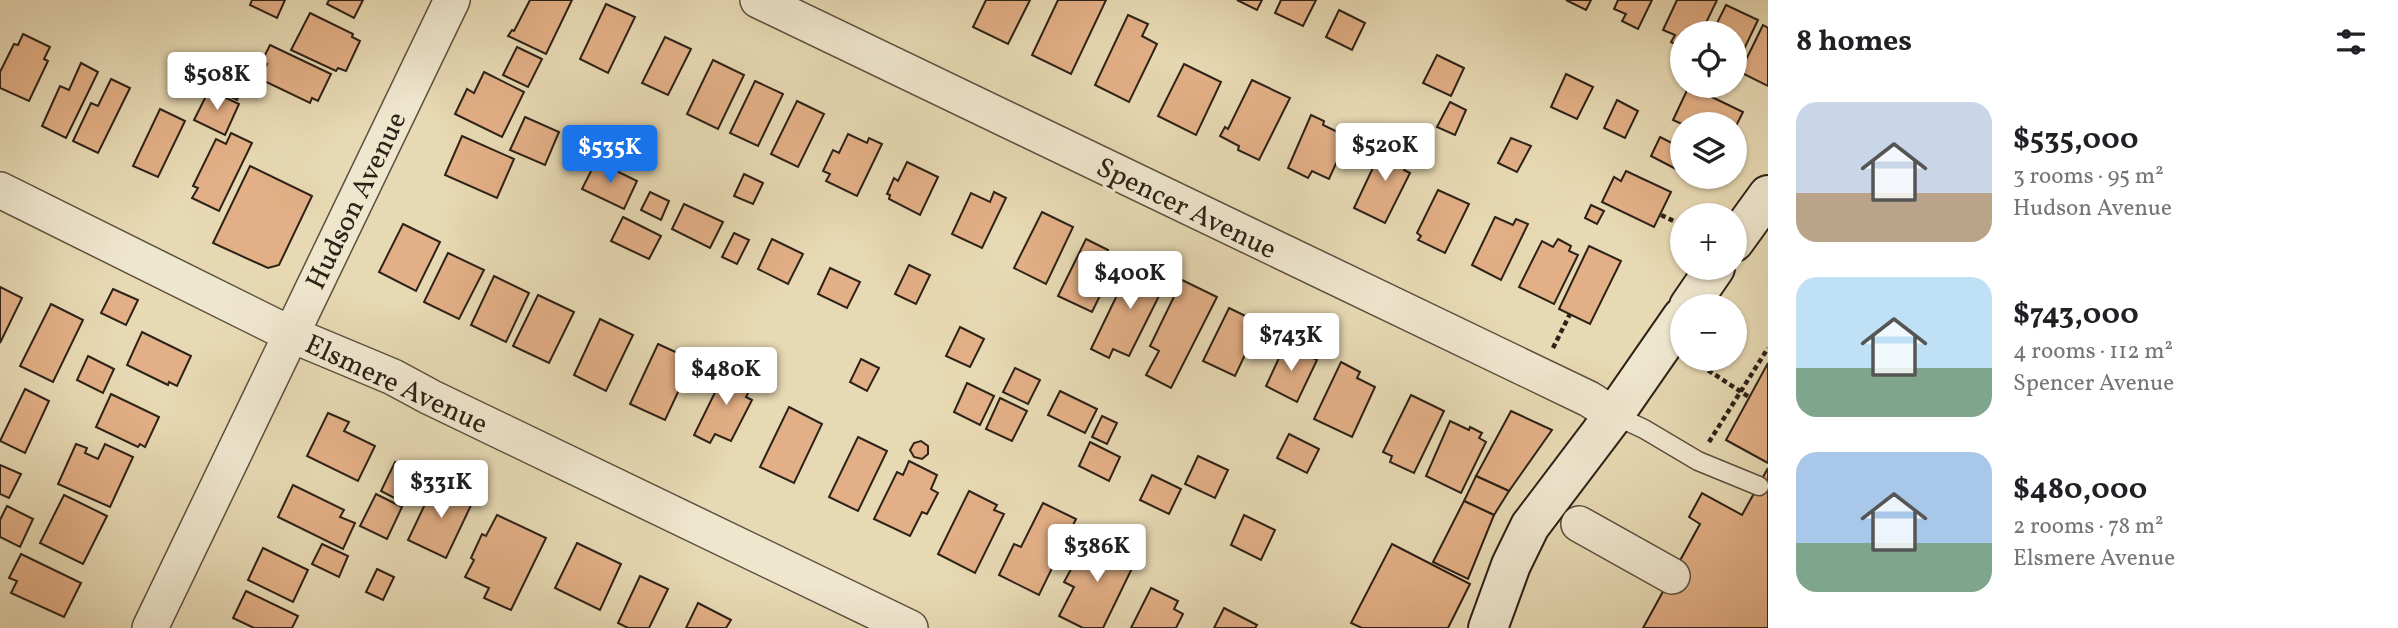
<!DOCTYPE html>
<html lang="en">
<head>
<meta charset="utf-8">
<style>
  :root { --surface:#fff; --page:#f6f6f6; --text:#202124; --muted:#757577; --accent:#1a73e8 }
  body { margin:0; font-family:Vollkorn,serif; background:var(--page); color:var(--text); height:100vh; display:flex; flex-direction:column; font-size:26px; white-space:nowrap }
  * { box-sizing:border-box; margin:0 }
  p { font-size:23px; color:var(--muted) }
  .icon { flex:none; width:38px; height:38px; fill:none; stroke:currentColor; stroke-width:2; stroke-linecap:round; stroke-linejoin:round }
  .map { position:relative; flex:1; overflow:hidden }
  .sheet { display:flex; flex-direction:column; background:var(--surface); width:630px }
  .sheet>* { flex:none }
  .fabs { position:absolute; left:1670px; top:21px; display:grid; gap:14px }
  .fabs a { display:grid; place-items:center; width:77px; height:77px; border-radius:50%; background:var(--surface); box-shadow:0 2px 5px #0004; font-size:35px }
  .price { position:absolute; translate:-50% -60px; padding:0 16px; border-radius:7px; background:#fff; color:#222; font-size:23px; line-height:46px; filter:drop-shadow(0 2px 4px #0008) }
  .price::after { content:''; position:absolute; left:50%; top:42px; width:21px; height:16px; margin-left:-10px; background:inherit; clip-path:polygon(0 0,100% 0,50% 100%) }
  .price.on { background:var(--accent); color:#fff }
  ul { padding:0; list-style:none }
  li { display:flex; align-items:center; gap:21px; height:175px; padding:0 28px }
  li span { display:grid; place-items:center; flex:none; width:196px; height:140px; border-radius:21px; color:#555 }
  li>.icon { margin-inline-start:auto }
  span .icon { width:84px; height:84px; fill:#fffc; stroke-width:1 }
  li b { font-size:30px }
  h2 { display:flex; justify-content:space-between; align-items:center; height:84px; padding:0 28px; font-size:30px }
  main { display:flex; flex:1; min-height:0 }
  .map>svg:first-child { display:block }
  .building { fill:#e3af86; stroke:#2d2217; stroke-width:2 }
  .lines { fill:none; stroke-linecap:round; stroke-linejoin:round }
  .lane-casing { stroke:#5c503e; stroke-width:21 }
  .street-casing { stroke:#5c503e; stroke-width:38 }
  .secondary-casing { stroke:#2d2217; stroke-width:42 }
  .path { stroke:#2d2217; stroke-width:4.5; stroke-dasharray:5 3.5; stroke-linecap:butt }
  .lane { stroke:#efe6ce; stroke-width:18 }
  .street { stroke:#efe6ce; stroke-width:35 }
  .secondary { stroke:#efe6ce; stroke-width:38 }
  .labels { text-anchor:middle; stroke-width:7; stroke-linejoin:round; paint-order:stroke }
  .street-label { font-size:28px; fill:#2d2217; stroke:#efe6ce }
</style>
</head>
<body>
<main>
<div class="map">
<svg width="1768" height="628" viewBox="0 0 1768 628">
  <rect width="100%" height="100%" fill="#e7d9b3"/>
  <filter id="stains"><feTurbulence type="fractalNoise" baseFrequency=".00286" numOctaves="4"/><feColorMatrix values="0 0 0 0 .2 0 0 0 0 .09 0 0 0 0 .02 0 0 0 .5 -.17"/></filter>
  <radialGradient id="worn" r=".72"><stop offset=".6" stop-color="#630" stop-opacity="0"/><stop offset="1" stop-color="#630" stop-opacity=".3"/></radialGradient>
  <g class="building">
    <polygon points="252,0 285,0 277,18 250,5"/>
    <polygon points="329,0 363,0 354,18 327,4"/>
    <polygon points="530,0 572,0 546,54 508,36 512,30 514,31"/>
    <polygon points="986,0 1030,0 1008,44 973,27"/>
    <polygon points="1058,0 1106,0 1071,74 1032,55"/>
    <polygon points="1237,0 1262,0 1257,10"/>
    <polygon points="1281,0 1316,0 1303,26 1275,13"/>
    <polygon points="1566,0 1591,0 1586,10"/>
    <polygon points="1618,0 1652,0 1638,29 1622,21 1626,14 1614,9"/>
    <polygon points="1677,0 1717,0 1701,33 1682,33 1682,48 1671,42 1675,35 1663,30"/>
    <polygon points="606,4 635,17 608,73 580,59"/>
    <polygon points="1726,5 1758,20 1734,70 1734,33 1712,33"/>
    <polygon points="1339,10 1365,23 1352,50 1326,37"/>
    <polygon points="310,13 353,34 352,37 360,41 346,71 338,68 336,71 291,50"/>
    <polygon points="1128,15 1148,24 1142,36 1157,44 1129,102 1095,85"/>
    <polygon points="1763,25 1768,28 1768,86 1740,72"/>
    <polygon points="23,34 50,47 44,59 48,61 29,101 0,88 0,72 14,44 18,45"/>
    <polygon points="665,37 691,49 668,95 642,83"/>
    <polygon points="270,45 331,74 318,101 312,98 310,103 260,79 267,64 262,61"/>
    <polygon points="517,47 542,59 528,87 503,75"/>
    <polygon points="1437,55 1464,68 1451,96 1423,83"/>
    <polygon points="224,60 250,73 237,100 210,87"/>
    <polygon points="713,60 744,75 718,129 687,114"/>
    <polygon points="81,63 98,72 66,138 42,126 60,86 69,90"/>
    <polygon points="1184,64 1221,82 1196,135 1158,116"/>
    <polygon points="484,72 524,92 502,137 455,114 467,89 474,93"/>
    <polygon points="1566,74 1593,87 1577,119 1551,107"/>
    <polygon points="111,79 130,88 98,153 73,141 91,103 98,106"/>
    <polygon points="1252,80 1290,98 1259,160 1238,150 1239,146 1220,136 1225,127 1228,129"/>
    <polygon points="755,81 783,94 758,146 730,133"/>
    <polygon points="1689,86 1743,112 1734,130 1734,124 1682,124 1673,120"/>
    <polygon points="209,90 239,104 225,135 194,120"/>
    <polygon points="1617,100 1638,111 1625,138 1604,128"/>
    <polygon points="797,101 824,114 798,167 771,154"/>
    <polygon points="1450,102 1466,110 1455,135 1437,127"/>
    <polygon points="160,109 185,121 158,177 133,166"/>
    <polygon points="1311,115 1324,121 1323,125 1348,137 1329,179 1312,171 1308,178 1288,168"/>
    <polygon points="525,117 559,132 545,165 510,150"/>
    <polygon points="231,133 252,143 219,211 192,198 198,188 193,186 216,139 226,144"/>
    <polygon points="848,134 867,143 869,138 882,144 857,196 826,181 830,174 823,171 833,150 839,153"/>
    <polygon points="462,136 514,159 497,198 445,175"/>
    <polygon points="1660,137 1682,148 1682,155 1676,169 1651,156"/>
    <polygon points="1511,138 1531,146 1517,172 1498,163"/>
    <polygon points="1396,143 1413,151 1404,170 1410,173 1385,223 1354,208 1378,157 1383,149 1391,152"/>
    <polygon points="596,161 637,181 624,209 582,189"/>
    <polygon points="907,162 938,177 920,215 889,199 890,195 887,194 894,178 898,181"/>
    <polygon points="250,166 312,196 279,265 268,268 213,243"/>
    <polygon points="1626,171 1671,192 1654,227 1602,202 1614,177 1621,181"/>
    <polygon points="744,174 763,183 753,204 734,196"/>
    <polygon points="1438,190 1469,204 1445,253 1418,240 1421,236 1417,233"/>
    <polygon points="650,192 669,201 661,220 641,210"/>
    <polygon points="994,192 1006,198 982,248 952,234 971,193 990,202"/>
    <polygon points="684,204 723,222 710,248 672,229"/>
    <polygon points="1591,205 1604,211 1597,224 1585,218"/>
    <polygon points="1042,212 1073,227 1046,284 1014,268"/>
    <polygon points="623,217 661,236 649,259 611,241"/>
    <polygon points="1495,217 1513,225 1516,219 1528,224 1501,280 1472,265"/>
    <polygon points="403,224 440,242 416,291 379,272"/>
    <polygon points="734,233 749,240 737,264 722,257"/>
    <polygon points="772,239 803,254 788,284 758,269"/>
    <polygon points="1086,239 1108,250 1104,258 1116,263 1092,312 1058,296"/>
    <polygon points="1558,239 1571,246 1569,251 1578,255 1554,304 1519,287 1542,241 1553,247"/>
    <polygon points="1589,246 1621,261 1590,324 1559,309"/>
    <polygon points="448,253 484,270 459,319 424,302"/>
    <polygon points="1133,262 1168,278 1129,356 1113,349 1109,358 1091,349"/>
    <polygon points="909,265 930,275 916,304 895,294"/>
    <polygon points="830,268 860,282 847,308 818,294"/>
    <polygon points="494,276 529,293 506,342 471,325"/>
    <polygon points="1182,280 1217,297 1171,388 1146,375 1159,351 1150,346"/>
    <polygon points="0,287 22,298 0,343"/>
    <polygon points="113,289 138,300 126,325 101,313"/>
    <polygon points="538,295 574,312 549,363 513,346"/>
    <polygon points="51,304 83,320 53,382 20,366"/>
    <polygon points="1229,308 1260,323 1235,376 1203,361"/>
    <polygon points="600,319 633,335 606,391 574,375"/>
    <polygon points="960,327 984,339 970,367 946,356"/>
    <polygon points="142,332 191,356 177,386 169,382 168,385 127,365"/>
    <polygon points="658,344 693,360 665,420 630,404"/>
    <polygon points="1285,345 1317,360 1297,402 1266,386"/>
    <polygon points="88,356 114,369 103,393 77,380"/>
    <polygon points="861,359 879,368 867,391 850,382"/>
    <polygon points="1341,362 1360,372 1357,378 1375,387 1352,437 1314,419"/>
    <polygon points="1768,363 1768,463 1726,440"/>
    <polygon points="728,366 750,376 744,385 750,389 746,397 752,400 731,441 715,434 710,443 694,435"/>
    <polygon points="1015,368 1040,380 1028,404 1003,392"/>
    <polygon points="967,383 994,396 980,425 954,412"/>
    <polygon points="25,389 49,401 25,453 0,441"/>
    <polygon points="1060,391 1097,409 1085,433 1048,415"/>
    <polygon points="111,394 159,417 145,447 140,444 138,447 96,427"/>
    <polygon points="1411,395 1444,411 1414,473 1390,462 1392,456 1383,452"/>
    <polygon points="1000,398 1027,411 1012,441 986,429"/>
    <polygon points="789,407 822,424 794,483 760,467"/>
    <polygon points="1511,411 1552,430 1509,491 1476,476"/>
    <polygon points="328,413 349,422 344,431 375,446 358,481 307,456"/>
    <polygon points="1102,416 1117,423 1107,444 1092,437"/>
    <polygon points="1450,421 1469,430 1470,427 1482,433 1479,438 1486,442 1461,493 1426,476"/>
    <polygon points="1289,434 1319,449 1307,473 1277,458"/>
    <polygon points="858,437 887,451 858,511 829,497"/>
    <polygon points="921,441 928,446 928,454 922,459 914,457 910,450 914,443"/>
    <polygon points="1090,442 1120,457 1109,481 1079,466"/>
    <polygon points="76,444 87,448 85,453 98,459 105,444 133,457 110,507 58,484"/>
    <polygon points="1198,456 1228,470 1215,498 1185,484"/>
    <polygon points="909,461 937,475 931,489 938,493 927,514 922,512 910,536 874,519 897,472 903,475"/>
    <polygon points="395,462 418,474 404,503 381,491"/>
    <polygon points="0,465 21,474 9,498 0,494"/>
    <polygon points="1768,468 1768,628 1643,628 1700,524 1689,517 1702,493 1742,515"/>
    <polygon points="1152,475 1181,489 1169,514 1140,500"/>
    <polygon points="1476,476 1509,491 1494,515 1464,501"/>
    <polygon points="436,481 474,499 446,558 408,540"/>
    <polygon points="293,485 344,510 340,517 355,523 343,549 278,517"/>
    <polygon points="969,491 997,505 994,510 1004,514 975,573 938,554"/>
    <polygon points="376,494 402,507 387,539 360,526"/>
    <polygon points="64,495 107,516 83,564 40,543"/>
    <polygon points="1464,501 1494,515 1468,579 1433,562"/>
    <polygon points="1043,503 1076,519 1039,595 999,575 1014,544 1021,547"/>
    <polygon points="7,506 33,519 20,547 0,537 0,520"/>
    <polygon points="497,515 546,538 511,610 484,598 489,588 465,577 474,560 471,558 482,534 486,536"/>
    <polygon points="1244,515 1275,530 1261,560 1231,545"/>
    <polygon points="1098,536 1138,556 1103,628 1083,628 1059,616 1074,587 1064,582 1076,560 1084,563"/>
    <polygon points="577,543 621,564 600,610 555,588"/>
    <polygon points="322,544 348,556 339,577 312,564"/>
    <polygon points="1392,544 1470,584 1448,628 1362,628 1351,623"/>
    <polygon points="263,548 308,570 293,602 248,580"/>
    <polygon points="21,554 81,583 64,617 11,593 17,581 9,578"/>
    <polygon points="377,569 394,577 383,600 366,592"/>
    <polygon points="640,576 668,589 649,628 628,628 618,623"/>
    <polygon points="1151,588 1178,601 1174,609 1183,614 1176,628 1131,628"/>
    <polygon points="246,591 298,616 292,628 254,628 233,618"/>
    <polygon points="698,603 731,620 726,628 686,628"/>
    <polygon points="1224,608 1257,625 1255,628 1214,628"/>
  </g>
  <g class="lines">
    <defs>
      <polyline id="lane" points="1614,415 1644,429 1698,461 1759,486"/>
      <g id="street">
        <polyline points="758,0 1589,399 1614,415"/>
        <polyline points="0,190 290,334 393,377 430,397 910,628"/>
        <polyline points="1579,524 1672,576"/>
        <polyline points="150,628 452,0"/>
      </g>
      <g id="secondary">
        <polyline points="1734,242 1768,195"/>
        <polyline points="1689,306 1715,268"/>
        <polyline points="1488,628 1511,565 1530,526 1614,415 1682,317"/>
      </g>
    </defs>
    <use href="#lane" class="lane-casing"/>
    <use href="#street" class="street-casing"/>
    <use href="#secondary" class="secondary-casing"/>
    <g class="path">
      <polyline points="1661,215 1682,225"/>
      <polyline points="1553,348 1570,314"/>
      <polyline points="1694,361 1749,397"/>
      <polyline points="1709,442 1768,348"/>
    </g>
    <use href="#lane" class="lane"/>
    <use href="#street" class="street"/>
    <use href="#secondary" class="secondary"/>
  </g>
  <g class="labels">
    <g class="street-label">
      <text transform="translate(355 200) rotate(-64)" y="10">Hudson Avenue</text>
      <text transform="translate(1187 207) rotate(26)" y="10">Spencer Avenue</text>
      <text transform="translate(397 383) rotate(25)" y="10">Elsmere Avenue</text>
    </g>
  </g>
  <rect width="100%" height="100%" filter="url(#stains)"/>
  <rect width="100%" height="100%" fill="url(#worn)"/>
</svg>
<div class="fabs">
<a><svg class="icon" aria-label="locate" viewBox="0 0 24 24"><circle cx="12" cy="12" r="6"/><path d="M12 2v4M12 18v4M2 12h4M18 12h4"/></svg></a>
<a><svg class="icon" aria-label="layers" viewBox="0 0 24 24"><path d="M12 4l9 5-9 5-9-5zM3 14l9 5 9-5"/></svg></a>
<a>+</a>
<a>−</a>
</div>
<b class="price" style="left:217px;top:112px">$508K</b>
<b class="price" style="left:1385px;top:183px">$520K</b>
<b class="price on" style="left:610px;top:185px">$535K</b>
<b class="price" style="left:1130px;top:311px">$400K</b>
<b class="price" style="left:1291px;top:373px">$743K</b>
<b class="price" style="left:726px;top:407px">$480K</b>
<b class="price" style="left:441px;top:520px">$331K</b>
<b class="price" style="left:1097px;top:584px">$386K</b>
</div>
<section class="sheet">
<h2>8 homes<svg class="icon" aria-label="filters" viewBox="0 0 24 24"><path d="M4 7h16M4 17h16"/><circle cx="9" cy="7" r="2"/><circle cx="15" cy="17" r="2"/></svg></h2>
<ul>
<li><span style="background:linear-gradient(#c9d6e8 65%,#b9a48a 0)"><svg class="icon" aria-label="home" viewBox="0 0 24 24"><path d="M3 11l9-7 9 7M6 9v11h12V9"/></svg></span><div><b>$535,000</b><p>3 rooms · 95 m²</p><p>Hudson Avenue</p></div></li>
<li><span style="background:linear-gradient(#bfe0f5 65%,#7fa58c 0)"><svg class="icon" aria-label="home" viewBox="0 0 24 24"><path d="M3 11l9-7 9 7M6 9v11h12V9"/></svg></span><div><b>$743,000</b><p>4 rooms · 112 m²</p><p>Spencer Avenue</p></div></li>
<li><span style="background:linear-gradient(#a9c7e8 65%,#7fa58c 0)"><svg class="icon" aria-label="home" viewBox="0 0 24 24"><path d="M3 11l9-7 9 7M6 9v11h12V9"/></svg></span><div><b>$480,000</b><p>2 rooms · 78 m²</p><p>Elsmere Avenue</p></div></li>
</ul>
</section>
</main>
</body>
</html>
